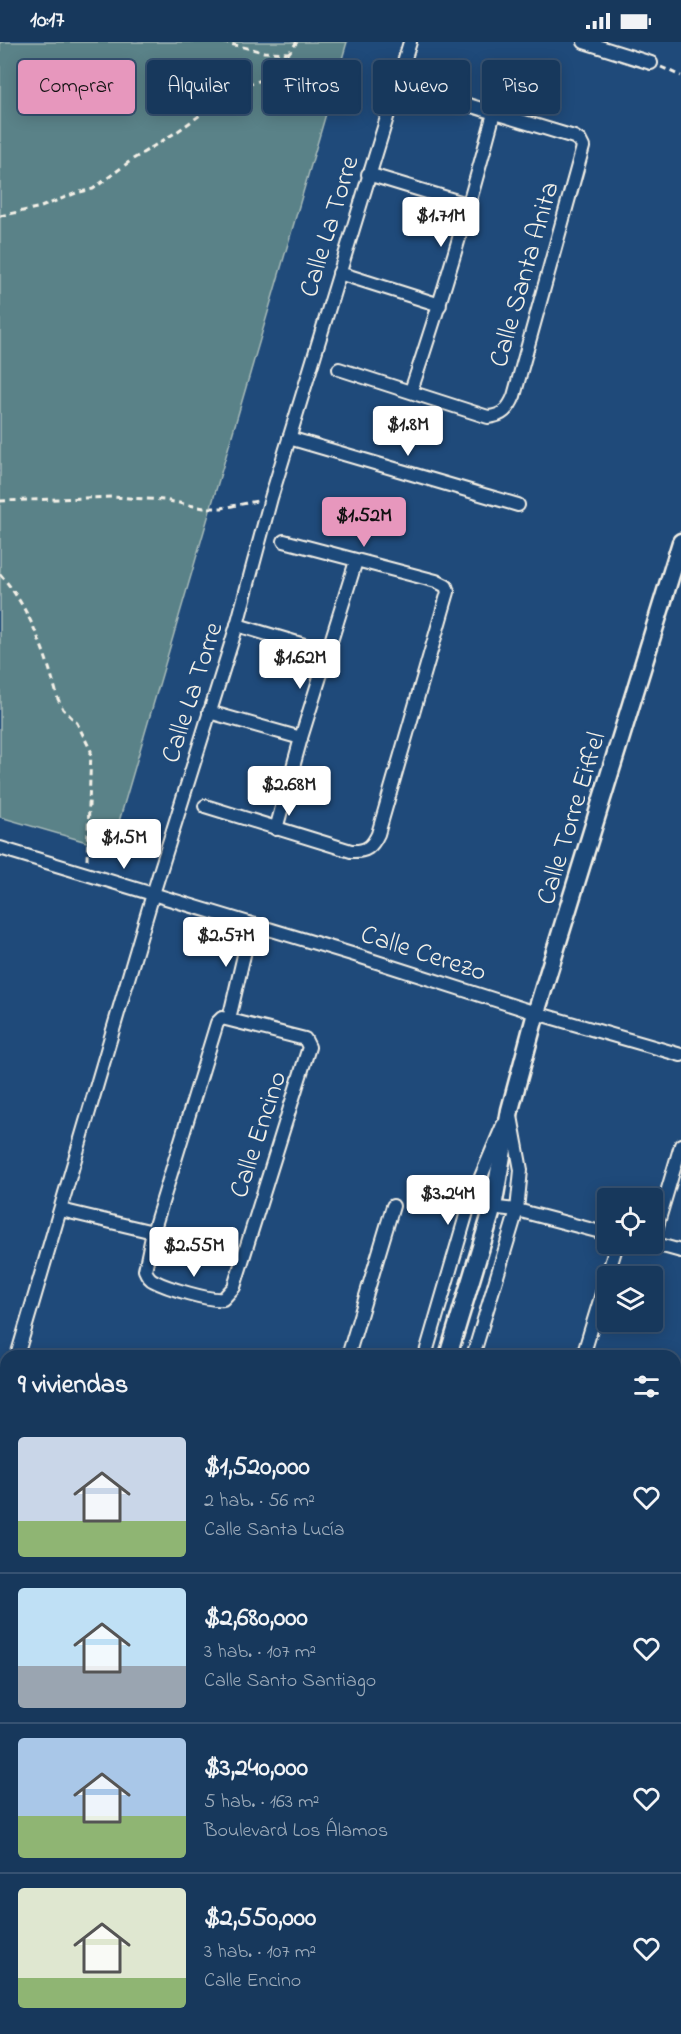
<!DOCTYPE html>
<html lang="es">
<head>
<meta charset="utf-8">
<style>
  :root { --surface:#17385c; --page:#203f62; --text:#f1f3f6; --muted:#9eacbb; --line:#365272; --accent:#e797bd }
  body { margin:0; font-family:"Indie Flower",sans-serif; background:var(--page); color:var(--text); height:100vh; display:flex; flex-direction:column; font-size:22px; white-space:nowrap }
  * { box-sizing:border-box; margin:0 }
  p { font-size:20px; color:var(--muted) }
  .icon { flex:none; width:33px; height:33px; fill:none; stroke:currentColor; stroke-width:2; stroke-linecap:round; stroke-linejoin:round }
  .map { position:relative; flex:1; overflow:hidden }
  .drawer { position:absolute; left:0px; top:1308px; width:681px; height:684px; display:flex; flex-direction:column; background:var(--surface); border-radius:18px 18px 0 0; box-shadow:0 3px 15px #0003,0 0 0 2px var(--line) }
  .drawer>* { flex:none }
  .banner { position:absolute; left:18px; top:18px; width:645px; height:54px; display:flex; gap:12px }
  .buttons { position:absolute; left:597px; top:1146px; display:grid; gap:12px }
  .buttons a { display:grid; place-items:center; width:66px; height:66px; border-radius:6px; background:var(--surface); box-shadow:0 3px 15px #0003,0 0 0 2px var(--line); font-size:30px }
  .price { position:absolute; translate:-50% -51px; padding:0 14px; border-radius:6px; background:#fff; color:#222; font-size:20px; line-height:39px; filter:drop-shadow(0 2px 3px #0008) }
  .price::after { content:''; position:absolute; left:50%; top:36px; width:18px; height:14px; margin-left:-9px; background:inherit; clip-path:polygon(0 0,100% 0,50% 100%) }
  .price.current { background:var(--accent); color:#111 }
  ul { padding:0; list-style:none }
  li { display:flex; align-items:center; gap:18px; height:150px; padding:0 18px }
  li+li { border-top:2px solid var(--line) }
  li span { display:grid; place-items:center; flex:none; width:168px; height:120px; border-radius:6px; color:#555 }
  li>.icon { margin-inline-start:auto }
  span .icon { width:72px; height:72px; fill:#fffc; stroke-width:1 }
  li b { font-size:26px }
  h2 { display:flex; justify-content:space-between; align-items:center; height:72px; padding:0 18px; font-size:26px }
  .tag { padding:0 21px; border-radius:6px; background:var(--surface); box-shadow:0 3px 15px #0003,0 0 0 2px var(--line); font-size:21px; line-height:54px }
  .tag.current { background:var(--accent); color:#111 }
  .status { display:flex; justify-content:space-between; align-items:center; height:42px; padding:0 30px; background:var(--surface); direction:ltr }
  .status svg { height:16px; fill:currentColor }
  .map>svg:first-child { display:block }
  .green { fill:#5a8288; stroke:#a7bab8; stroke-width:1.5 }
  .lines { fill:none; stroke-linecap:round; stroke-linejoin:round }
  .street-casing { stroke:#f4f1e8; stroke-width:16 }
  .secondary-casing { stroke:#f4f1e8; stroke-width:21 }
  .path { stroke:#f4f1e8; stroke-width:3; stroke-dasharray:6 4.5; stroke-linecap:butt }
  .street { stroke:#1f4a7a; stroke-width:12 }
  .secondary { stroke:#1f4a7a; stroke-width:16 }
  .labels { text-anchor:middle; stroke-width:5; stroke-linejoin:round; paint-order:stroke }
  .street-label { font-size:27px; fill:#f4f1e8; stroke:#1f4a7a }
</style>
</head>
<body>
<div class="status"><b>10:17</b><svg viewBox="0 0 49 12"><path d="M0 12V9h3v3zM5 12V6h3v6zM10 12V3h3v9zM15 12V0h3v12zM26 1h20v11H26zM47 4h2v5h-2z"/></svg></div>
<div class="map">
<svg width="681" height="1992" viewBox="0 0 681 1992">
  <rect width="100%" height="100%" fill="#1f4a7a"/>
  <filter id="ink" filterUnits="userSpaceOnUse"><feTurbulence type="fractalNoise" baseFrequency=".0167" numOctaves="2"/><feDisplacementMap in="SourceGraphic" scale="12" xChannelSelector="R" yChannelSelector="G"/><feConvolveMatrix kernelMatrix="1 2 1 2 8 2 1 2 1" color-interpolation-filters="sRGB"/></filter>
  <g filter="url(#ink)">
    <polygon class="green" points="0,0 347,0 111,807 0,775"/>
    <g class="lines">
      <defs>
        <g id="street">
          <polyline points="584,0 651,21"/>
          <polyline points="368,132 470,163"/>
          <polyline points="339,231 440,263"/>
          <path d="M339,327L488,375C503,374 509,366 514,354L583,105L580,99L574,95L422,49"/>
          <path d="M411,349C442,257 469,165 494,71"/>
          <polyline points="289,396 518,463"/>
          <polyline points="237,583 328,610"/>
          <polyline points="209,670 301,696"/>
          <path d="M205,764L351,809C366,810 372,805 378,792L448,550L446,544L436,539L284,499"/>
          <polyline points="276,787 301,696 356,519"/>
          <polyline points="0,806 355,913 536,971 681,1013"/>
          <path d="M222,976L305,997L309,1005L234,1245L223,1257C210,1259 167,1246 154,1239C149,1237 147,1233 145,1228L153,1190L217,981Z"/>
          <polyline points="229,977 251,883"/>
          <polyline points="681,1103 652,1201 681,1209"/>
          <polyline points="469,1163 517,1168 608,1192"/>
          <polyline points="61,1168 153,1190"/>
          <polyline points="17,1314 153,852 237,583 271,456 410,0"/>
          <polyline points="348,1314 393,1164"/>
          <polyline points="425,1314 469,1163 503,1083"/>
          <polyline points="473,1314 517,1168 521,1128 511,1074"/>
          <polyline points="583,1314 617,1202"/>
          <polyline points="0,1369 6,1349"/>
          <polyline points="675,1373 681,1352"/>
          <polyline points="675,1515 681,1517"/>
          <polyline points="675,1568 681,1548"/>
          <polyline points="0,1631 6,1633"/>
          <polyline points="0,1796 6,1798"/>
          <polyline points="0,1829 6,1831"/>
          <polyline points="675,1844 681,1824"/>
          <polyline points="0,1937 6,1939"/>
          <polyline points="455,1986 458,1992"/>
          <polyline points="497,1986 516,1992"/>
          <polyline points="618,1986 639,1992"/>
          <polyline points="19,1992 21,1986"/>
          <polyline points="226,1992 228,1986"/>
          <polyline points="271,1992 273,1986"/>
        </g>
        <g id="secondary">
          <polyline points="448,1314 493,1165 510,1068 536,971 681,500"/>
          <polyline points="249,1992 250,1986"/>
        </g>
      </defs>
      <use href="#street" class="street-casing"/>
      <use href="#secondary" class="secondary-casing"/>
      <g class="path">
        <polyline points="222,0 264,10 289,11"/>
        <polyline points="661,25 681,34"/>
        <polyline points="0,174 41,165 76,151 93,147 133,117 178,89 235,48 269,35 274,31 297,0"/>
        <polyline points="0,459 112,455 164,458 204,466 222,466 257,459"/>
        <path d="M0,532C31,568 46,612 58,657L63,667L77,681L91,709L87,818"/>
      </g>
      <use href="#street" class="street"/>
      <use href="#secondary" class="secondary"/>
    </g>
  </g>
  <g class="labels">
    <g class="street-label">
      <text transform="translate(328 184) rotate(-73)" y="9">Calle La Torre</text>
      <text transform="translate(523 232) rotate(-74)" y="9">Calle Santa Anita</text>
      <text transform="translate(191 650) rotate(-72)" y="9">Calle La Torre</text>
      <text transform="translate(570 776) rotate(-73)" y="9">Calle Torre Eiffel</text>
      <text transform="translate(424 910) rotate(18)" y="9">Calle Cerezo</text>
      <text transform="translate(257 1092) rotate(-72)" y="9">Calle Encino</text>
    </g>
  </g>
</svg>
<div class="buttons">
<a><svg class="icon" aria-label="locate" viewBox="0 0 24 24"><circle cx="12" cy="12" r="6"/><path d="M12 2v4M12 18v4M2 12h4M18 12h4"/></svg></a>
<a><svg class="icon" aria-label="layers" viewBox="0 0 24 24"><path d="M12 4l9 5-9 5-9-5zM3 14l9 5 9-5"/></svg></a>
</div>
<b class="price" style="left:441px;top:206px">$1.71M</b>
<b class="price" style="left:408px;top:415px">$1.8M</b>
<b class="price current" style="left:364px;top:506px">$1.52M</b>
<b class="price" style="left:300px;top:648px">$1.62M</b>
<b class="price" style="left:289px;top:775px">$2.68M</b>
<b class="price" style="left:124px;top:828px">$1.5M</b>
<b class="price" style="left:226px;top:926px">$2.57M</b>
<b class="price" style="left:448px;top:1184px">$3.24M</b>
<b class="price" style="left:194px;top:1236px">$2.55M</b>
<div class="banner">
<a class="tag current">Comprar</a>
<a class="tag">Alquilar</a>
<a class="tag">Filtros</a>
<a class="tag">Nuevo</a>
<a class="tag">Piso</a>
</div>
<section class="drawer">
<h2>9 viviendas<svg class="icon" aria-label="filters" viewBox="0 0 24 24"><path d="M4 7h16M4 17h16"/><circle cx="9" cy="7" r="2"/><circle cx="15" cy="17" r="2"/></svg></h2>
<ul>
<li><span style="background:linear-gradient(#c9d6e8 70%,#8fb573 0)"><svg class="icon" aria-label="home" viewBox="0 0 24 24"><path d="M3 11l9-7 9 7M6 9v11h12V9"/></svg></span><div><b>$1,520,000</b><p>2 hab. · 56 m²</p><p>Calle Santa Lucía</p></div><svg class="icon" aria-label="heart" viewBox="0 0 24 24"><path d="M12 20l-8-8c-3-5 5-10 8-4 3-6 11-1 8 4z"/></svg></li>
<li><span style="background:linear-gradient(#bfe0f5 65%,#9aa5b1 0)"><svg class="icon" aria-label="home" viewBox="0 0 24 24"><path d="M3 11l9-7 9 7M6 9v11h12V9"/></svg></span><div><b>$2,680,000</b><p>3 hab. · 107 m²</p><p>Calle Santo Santiago</p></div><svg class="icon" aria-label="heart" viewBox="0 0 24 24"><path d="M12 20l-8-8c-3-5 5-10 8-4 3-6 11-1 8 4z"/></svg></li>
<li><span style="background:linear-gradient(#a9c7e8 65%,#8fb573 0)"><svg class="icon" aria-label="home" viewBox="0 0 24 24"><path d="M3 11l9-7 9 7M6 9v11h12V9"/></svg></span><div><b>$3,240,000</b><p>5 hab. · 163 m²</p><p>Boulevard Los Álamos</p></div><svg class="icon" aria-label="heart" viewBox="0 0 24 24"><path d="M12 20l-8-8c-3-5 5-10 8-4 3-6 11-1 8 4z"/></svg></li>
<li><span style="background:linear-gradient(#dfe7d0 75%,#8fb573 0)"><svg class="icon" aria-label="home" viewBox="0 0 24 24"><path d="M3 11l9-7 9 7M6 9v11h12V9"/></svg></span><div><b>$2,550,000</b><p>3 hab. · 107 m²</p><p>Calle Encino</p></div><svg class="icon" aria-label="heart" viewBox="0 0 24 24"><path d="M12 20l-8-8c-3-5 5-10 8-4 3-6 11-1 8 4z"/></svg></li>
</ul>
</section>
</div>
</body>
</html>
